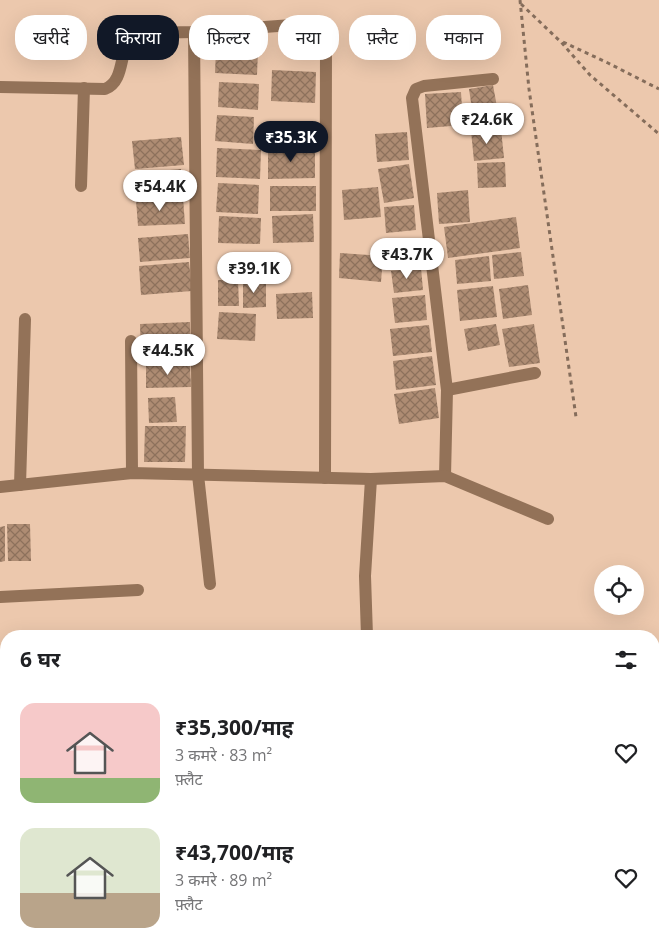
<!DOCTYPE html>
<html lang="hi">
<head>
<meta charset="utf-8">
<style>
  :root { --surface:#fff; --page:#f2f2f2; --text:#202124; --muted:#757577; --accent:#111827 }
  body { margin:0; font-family:"Open Sans","Noto Sans Devanagari",sans-serif; background:var(--page); color:var(--text); height:100vh; display:flex; flex-direction:column; font-size:19px; white-space:nowrap }
  * { box-sizing:border-box; margin:0 }
  p { font-size:16px; color:var(--muted) }
  .icon { flex:none; width:28px; height:28px; fill:none; stroke:currentColor; stroke-width:2; stroke-linecap:round; stroke-linejoin:round }
  .map { position:relative; flex:1; overflow:hidden }
  .sheet { position:absolute; left:0px; top:630px; width:660px; height:321px; display:flex; flex-direction:column; background:var(--surface); border-radius:20px 20px 0 0; box-shadow:0 5px 20px #0002 }
  .sheet>* { flex:none }
  .guide { position:absolute; left:15px; top:15px; width:630px; height:45px; display:flex; gap:10px }
  .fabs { position:absolute; left:594px; top:565px; display:grid; gap:10px }
  .fabs a { display:grid; place-items:center; width:50px; height:50px; border-radius:50%; background:var(--surface); box-shadow:0 5px 20px #0002; font-size:25px }
  .price { position:absolute; translate:-50% -42px; padding:0 11px; border-radius:18px; background:#fff; color:#222; font-size:16px; line-height:32px; filter:drop-shadow(0 1px 2px #0008) }
  .price::after { content:''; position:absolute; left:50%; top:30px; width:15px; height:11px; margin-left:-8px; background:inherit; clip-path:polygon(0 0,100% 0,50% 100%) }
  .price.selected { background:var(--accent); color:#fff }
  ul { padding:0; list-style:none }
  li { display:flex; align-items:center; gap:15px; height:125px; padding:0 20px }
  li span { display:grid; place-items:center; flex:none; width:140px; height:100px; border-radius:15px; color:#555 }
  li>.icon { margin-inline-start:auto }
  span .icon { width:60px; height:60px; fill:#fffc; stroke-width:1 }
  li b { font-size:21px }
  h2 { display:flex; justify-content:space-between; align-items:center; height:60px; padding:0 20px; font-size:21px }
  .pill { padding:0 18px; border-radius:20px; background:var(--surface); box-shadow:0 5px 20px #0002; font-size:18px; line-height:45px }
  .pill.selected { background:var(--accent); color:#fff }
  .map>svg:first-child { display:block }
  .building { fill:url(#building-cross-hatch) }
  .lines { fill:none; stroke-linecap:round; stroke-linejoin:round }
  .path { stroke:#856d5b; stroke-width:3; stroke-dasharray:4 4; stroke-linecap:butt }
  .minor { stroke:#937258; stroke-width:12 }
</style>
</head>
<body>
<div class="map">
<svg width="659" height="951" viewBox="0 0 659 951">
  <defs>
    <pattern id="building-cross-hatch" width="8" height="8" patternUnits="userSpaceOnUse" patternTransform="scale(1.25)"><rect width="8" height="8" fill="#ae8c73"/><path d="M0 0l8 8M0 8l8-8" fill="none" stroke="#8d715c"/></pattern>
  </defs>
  <rect width="100%" height="100%" fill="#ecc8ad"/>
  <g class="building">
    <polygon points="216,49 258,50 257,75 215,73"/>
    <polygon points="272,70 316,72 315,103 271,101"/>
    <polygon points="219,82 259,84 258,110 218,107"/>
    <polygon points="493,85 499,118 474,123 469,89"/>
    <polygon points="461,92 463,125 427,128 425,94"/>
    <polygon points="217,115 254,117 253,144 215,141"/>
    <polygon points="501,129 504,158 474,161 471,131"/>
    <polygon points="407,132 409,160 377,162 375,134"/>
    <polygon points="181,137 184,165 135,169 132,141"/>
    <polygon points="217,148 261,150 260,179 216,177"/>
    <polygon points="268,148 315,148 315,178 268,179"/>
    <polygon points="505,162 506,187 478,188 477,163"/>
    <polygon points="409,164 414,198 384,203 378,169"/>
    <polygon points="181,169 183,194 139,197 137,173"/>
    <polygon points="218,183 259,185 258,214 216,212"/>
    <rect x="270" y="186" width="46" height="25"/>
    <polygon points="378,187 381,217 344,220 342,190"/>
    <polygon points="468,190 470,222 439,224 437,193"/>
    <polygon points="183,198 185,224 138,226 136,200"/>
    <polygon points="414,205 416,230 386,233 384,207"/>
    <polygon points="313,214 314,242 273,243 272,216"/>
    <polygon points="219,216 261,218 260,244 218,243"/>
    <polygon points="516,217 520,248 448,258 444,227"/>
    <polygon points="188,234 190,258 140,262 138,238"/>
    <polygon points="417,238 419,265 387,267 385,240"/>
    <polygon points="521,252 524,276 494,279 492,255"/>
    <polygon points="340,253 383,256 381,282 339,278"/>
    <polygon points="489,256 491,281 457,284 455,260"/>
    <polygon points="189,262 192,291 141,295 139,266"/>
    <polygon points="421,268 423,290 394,293 391,271"/>
    <polygon points="218,280 238,280 239,306 218,306"/>
    <polygon points="243,280 266,280 266,307 243,308"/>
    <polygon points="528,285 532,315 503,319 499,289"/>
    <polygon points="493,286 497,317 460,321 457,290"/>
    <polygon points="312,292 313,318 277,319 276,294"/>
    <polygon points="425,295 427,320 395,323 392,298"/>
    <polygon points="219,312 256,314 255,341 217,339"/>
    <polygon points="190,322 191,357 141,359 140,324"/>
    <polygon points="496,324 500,345 468,351 464,329"/>
    <polygon points="534,324 540,363 509,367 502,329"/>
    <polygon points="429,325 432,352 393,356 390,329"/>
    <polygon points="432,356 436,385 396,390 393,361"/>
    <polygon points="190,363 191,387 146,388 146,364"/>
    <polygon points="435,388 439,418 399,424 394,394"/>
    <polygon points="175,397 177,422 149,423 148,398"/>
    <polygon points="145,426 186,426 185,462 144,462"/>
    <polygon points="7,524 30,524 31,561 8,561"/>
    <polygon points="5,526 5,561 0,562 0,527"/>
  </g>
  <g class="lines">
    <g class="path">
      <polyline points="520,0 529,89 576,417"/>
      <polyline points="521,4 561,42 590,75 659,134"/>
      <polyline points="563,42 608,63 659,89"/>
    </g>
    <g class="minor">
      <polyline points="194,32 198,475 210,584"/>
      <path d="M0,87L105,89C125,81 119,53 130,37L142,33L194,32L292,25C311,26 321,24 326,46L325,478"/>
      <polyline points="81,186 84,88"/>
      <polyline points="131,341 132,473"/>
      <polyline points="447,390 535,373"/>
      <polyline points="445,476 447,390 412,98 416,89 424,86 493,79"/>
      <polyline points="20,485 25,319"/>
      <polyline points="0,487 132,473 371,479 445,476 548,519"/>
      <polyline points="0,597 138,590"/>
      <polyline points="367,636 365,576 371,479"/>
      <polyline points="0,685 6,684"/>
      <polyline points="0,836 6,834"/>
      <polyline points="555,945 555,951"/>
      <polyline points="29,951 29,945"/>
    </g>
  </g>
</svg>
<div class="fabs">
<a><svg class="icon" aria-label="locate" viewBox="0 0 24 24"><circle cx="12" cy="12" r="6"/><path d="M12 2v4M12 18v4M2 12h4M18 12h4"/></svg></a>
</div>
<b class="price" style="left:487px;top:145px">₹24.6K</b>
<b class="price selected" style="left:291px;top:163px">₹35.3K</b>
<b class="price" style="left:160px;top:212px">₹54.4K</b>
<b class="price" style="left:407px;top:280px">₹43.7K</b>
<b class="price" style="left:254px;top:294px">₹39.1K</b>
<b class="price" style="left:168px;top:376px">₹44.5K</b>
<div class="guide">
<a class="pill">खरीदें</a>
<a class="pill selected">किराया</a>
<a class="pill">फ़िल्टर</a>
<a class="pill">नया</a>
<a class="pill">फ़्लैट</a>
<a class="pill">मकान</a>
</div>
<section class="sheet">
<h2>6 घर<svg class="icon" aria-label="filters" viewBox="0 0 24 24"><path d="M4 7h16M4 17h16"/><circle cx="9" cy="7" r="2"/><circle cx="15" cy="17" r="2"/></svg></h2>
<ul>
<li><span style="background:linear-gradient(#f6c9c9 75%,#8fb573 0)"><svg class="icon" aria-label="home" viewBox="0 0 24 24"><path d="M3 11l9-7 9 7M6 9v11h12V9"/></svg></span><div><b>₹35,300/माह</b><p>3 कमरे · 83 m²</p><p>फ़्लैट</p></div><svg class="icon" aria-label="heart" viewBox="0 0 24 24"><path d="M12 20l-8-8c-3-5 5-10 8-4 3-6 11-1 8 4z"/></svg></li>
<li><span style="background:linear-gradient(#dfe7d0 65%,#b9a48a 0)"><svg class="icon" aria-label="home" viewBox="0 0 24 24"><path d="M3 11l9-7 9 7M6 9v11h12V9"/></svg></span><div><b>₹43,700/माह</b><p>3 कमरे · 89 m²</p><p>फ़्लैट</p></div><svg class="icon" aria-label="heart" viewBox="0 0 24 24"><path d="M12 20l-8-8c-3-5 5-10 8-4 3-6 11-1 8 4z"/></svg></li>
</ul>
</section>
</div>
</body>
</html>
